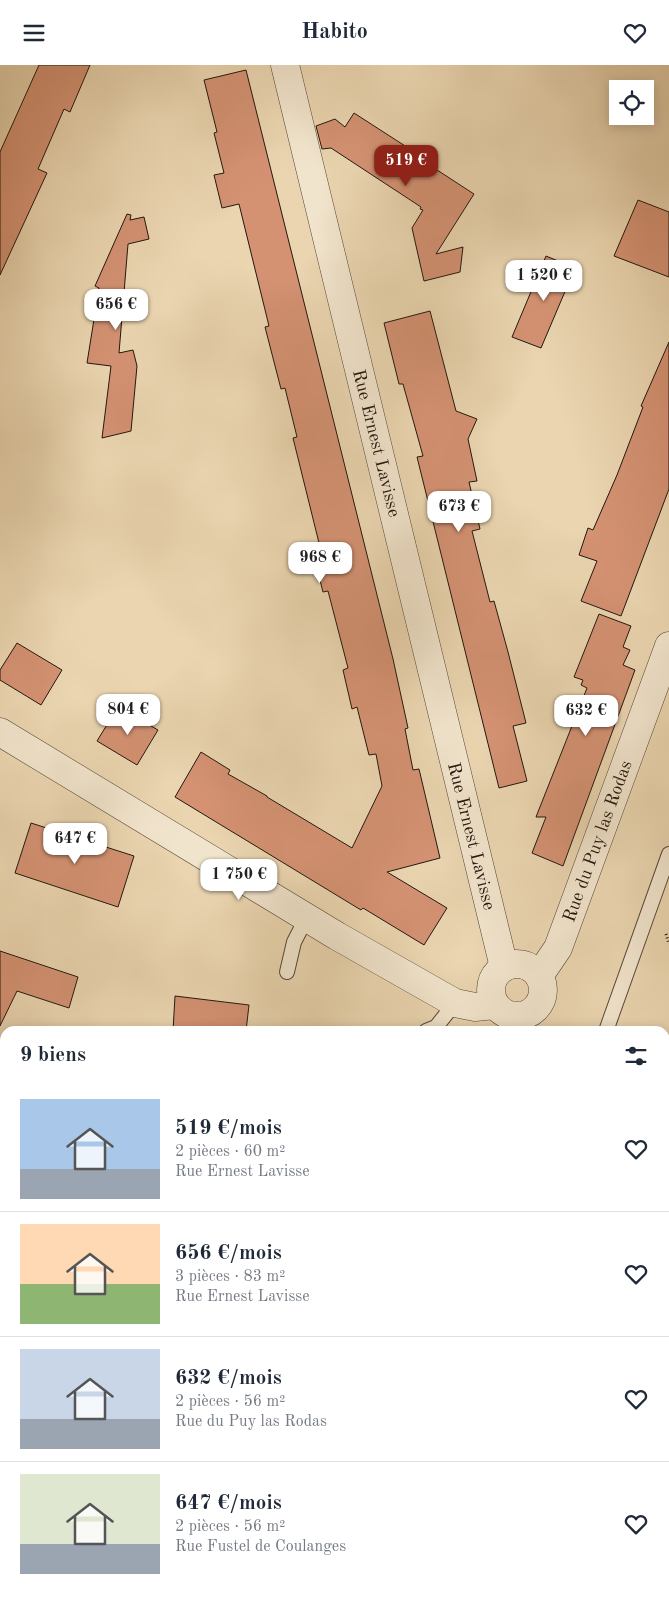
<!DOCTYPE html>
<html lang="fr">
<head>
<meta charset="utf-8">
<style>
  :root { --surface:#fff; --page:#f6f6f7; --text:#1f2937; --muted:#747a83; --line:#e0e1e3; --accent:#8f2418 }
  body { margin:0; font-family:"Old Standard TT",serif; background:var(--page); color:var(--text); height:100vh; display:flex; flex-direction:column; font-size:19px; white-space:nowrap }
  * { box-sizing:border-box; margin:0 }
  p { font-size:16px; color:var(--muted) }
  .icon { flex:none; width:28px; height:28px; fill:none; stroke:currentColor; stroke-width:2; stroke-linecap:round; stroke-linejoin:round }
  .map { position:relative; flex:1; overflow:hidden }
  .panel { position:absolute; left:0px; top:961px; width:670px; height:571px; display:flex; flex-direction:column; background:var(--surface); border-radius:15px 15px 0 0; box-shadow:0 2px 12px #0003 }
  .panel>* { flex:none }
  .controls { position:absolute; left:609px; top:15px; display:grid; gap:10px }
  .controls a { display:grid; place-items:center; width:45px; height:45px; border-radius:0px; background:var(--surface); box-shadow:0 2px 12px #0003; font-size:25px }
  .price { position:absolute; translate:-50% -42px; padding:0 11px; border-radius:10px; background:#fff; color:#222; font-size:16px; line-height:32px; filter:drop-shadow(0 1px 2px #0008) }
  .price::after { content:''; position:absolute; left:50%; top:30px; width:15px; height:11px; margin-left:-8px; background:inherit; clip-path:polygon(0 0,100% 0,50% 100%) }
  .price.on { background:var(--accent); color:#fff }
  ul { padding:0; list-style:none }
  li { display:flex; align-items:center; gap:15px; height:125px; padding:0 20px }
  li+li { border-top:1px solid var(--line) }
  li span { display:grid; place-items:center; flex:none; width:140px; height:100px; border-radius:0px; color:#555 }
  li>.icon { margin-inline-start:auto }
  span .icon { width:60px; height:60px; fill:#fffc; stroke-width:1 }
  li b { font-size:21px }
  h2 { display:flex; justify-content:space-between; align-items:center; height:60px; padding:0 20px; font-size:21px }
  header { display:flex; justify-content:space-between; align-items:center; height:65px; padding:0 20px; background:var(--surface); font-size:22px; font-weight:700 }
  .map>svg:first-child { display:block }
  .green { fill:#bfbb86; stroke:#71694a }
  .building { fill:#d49273; stroke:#23170f }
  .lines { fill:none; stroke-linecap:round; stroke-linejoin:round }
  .lane-casing { stroke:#554637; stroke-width:16 }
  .street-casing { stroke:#554637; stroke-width:29 }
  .primary-casing { stroke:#23170f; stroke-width:29 }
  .path { stroke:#23170f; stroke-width:3; stroke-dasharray:1 2.5; stroke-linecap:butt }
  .lane { stroke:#f1e4cc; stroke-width:14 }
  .street { stroke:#f1e4cc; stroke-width:28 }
  .primary { stroke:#e5ba78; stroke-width:28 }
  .labels { text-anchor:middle; stroke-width:4; stroke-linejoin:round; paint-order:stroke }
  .street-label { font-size:18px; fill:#23170f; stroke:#f1e4cc }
</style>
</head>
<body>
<header><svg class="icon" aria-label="menu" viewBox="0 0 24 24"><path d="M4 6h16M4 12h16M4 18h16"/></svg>Habito<svg class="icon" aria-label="heart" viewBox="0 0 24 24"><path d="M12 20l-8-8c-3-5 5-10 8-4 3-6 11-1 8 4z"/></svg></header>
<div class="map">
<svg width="669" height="1532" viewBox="0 0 669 1532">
  <rect width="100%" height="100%" fill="#ead5b0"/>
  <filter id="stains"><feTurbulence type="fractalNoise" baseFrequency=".004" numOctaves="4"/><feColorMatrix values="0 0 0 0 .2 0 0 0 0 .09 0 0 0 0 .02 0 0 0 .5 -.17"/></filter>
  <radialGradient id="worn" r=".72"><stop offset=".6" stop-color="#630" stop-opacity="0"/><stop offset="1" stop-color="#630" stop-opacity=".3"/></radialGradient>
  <polygon class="green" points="5,1392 5,1455 0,1452 0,1393"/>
  <g class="building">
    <polygon points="39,0 90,0 70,47 64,44 38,104 47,108 0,210 0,87"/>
    <polygon points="246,5 393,594 408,663 405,664 413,705 419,704 440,793 387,807 447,843 424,880 363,843 361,845 175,732 201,687 230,705 228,709 267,731 267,732 352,783 382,721 376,689 369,690 357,642 352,644 343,605 348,603 328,526 323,527 314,492 322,490 293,373 297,372 285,323 281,324 265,262 269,261 239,139 222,143 214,110 224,108 214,68 217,67 204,15"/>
    <polygon points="354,48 416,88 414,90 474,129 436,189 463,182 460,207 424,216 412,163 423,145 420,144 421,142 331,83 322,84 316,61 335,54 345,62"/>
    <polygon points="638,135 669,147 669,212 614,191"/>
    <polygon points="127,149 131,150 130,155 144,152 149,174 128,179 119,288 133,285 137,301 131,366 102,373 111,301 87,298 95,248 90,246 99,223 95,221"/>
    <polygon points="546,191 575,203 541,283 512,272"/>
    <polygon points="430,246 456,346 477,354 468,374 477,416 469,417 480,464 472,466 490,537 494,536 508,587 526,658 513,661 527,716 499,723 417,392 423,391 403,319 399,319 384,258"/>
    <polygon points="669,277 669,424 621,551 581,536 597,496 579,490 588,463 593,465 617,410 643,342 641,341"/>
    <polygon points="599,549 631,561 623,582 630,585 623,600 635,605 563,801 532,788 546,752 536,752 587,623 581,620 583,615 574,612"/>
    <polygon points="17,578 62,605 41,640 0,615 0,605"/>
    <polygon points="118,642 158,665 137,700 97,676"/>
    <polygon points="31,758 134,791 118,842 15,808"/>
    <polygon points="0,886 78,912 69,943 17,926 0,961"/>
    <polygon points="175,931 249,940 246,966 173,966"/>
  </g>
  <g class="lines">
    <defs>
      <g id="lane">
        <polyline points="287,907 294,877 307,852"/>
        <polyline points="426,966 436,962 455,938"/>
        <polyline points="606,966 669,789"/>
        <polyline points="665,1399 669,1398"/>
      </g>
      <g id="street">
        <polyline points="285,0 504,902"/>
        <polyline points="0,667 337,871 455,938 475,942 495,940"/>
        <circle cx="517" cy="925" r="26"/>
        <polyline points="539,911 558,883 669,581"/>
      </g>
      <g id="primary">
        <polyline points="665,1143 669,1143"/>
        <polyline points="665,1196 669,1195"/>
        <polyline points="0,1297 5,1296"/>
        <polyline points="0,1354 5,1353"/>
      </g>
    </defs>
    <use href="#lane" class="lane-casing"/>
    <use href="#street" class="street-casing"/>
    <use href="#primary" class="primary-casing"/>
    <g class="path">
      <polyline points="666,869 669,879"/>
      <polyline points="665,1109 669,1109"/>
      <polyline points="0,1180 5,1180"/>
      <polyline points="665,1238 669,1238"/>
      <polyline points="0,1259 5,1257"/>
      <polyline points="0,1393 5,1392"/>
    </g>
    <use href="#lane" class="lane"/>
    <use href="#street" class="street"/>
    <use href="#primary" class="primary"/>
  </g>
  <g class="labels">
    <g class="street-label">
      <text transform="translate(377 378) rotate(76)" y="6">Rue Ernest Lavisse</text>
      <text transform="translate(472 771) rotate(76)" y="6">Rue Ernest Lavisse</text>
      <text transform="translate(597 776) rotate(-70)" y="6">Rue du Puy las Rodas</text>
    </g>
  </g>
  <rect width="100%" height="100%" filter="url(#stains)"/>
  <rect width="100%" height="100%" fill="url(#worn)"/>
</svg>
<div class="controls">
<a><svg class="icon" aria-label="locate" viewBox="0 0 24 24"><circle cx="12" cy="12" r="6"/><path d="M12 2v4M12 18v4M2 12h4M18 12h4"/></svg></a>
</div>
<b class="price on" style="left:406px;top:122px">519 €</b>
<b class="price" style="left:544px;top:237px">1 520 €</b>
<b class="price" style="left:116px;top:266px">656 €</b>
<b class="price" style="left:459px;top:468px">673 €</b>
<b class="price" style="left:320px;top:519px">968 €</b>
<b class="price" style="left:128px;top:671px">804 €</b>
<b class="price" style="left:586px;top:672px">632 €</b>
<b class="price" style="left:75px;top:800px">647 €</b>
<b class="price" style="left:239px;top:836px">1 750 €</b>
<section class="panel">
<h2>9 biens<svg class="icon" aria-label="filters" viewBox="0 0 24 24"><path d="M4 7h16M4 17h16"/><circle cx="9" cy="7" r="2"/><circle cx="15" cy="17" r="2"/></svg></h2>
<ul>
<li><span style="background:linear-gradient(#a9c7e8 70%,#9aa5b1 0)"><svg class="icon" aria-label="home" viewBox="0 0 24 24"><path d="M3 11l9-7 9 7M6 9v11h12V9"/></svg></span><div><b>519 €/mois</b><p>2 pièces · 60 m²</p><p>Rue Ernest Lavisse</p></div><svg class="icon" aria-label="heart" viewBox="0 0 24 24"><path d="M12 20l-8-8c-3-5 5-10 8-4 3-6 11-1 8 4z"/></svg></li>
<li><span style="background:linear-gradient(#ffd9b3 60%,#8fb573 0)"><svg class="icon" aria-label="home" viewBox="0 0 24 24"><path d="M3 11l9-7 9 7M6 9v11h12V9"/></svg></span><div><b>656 €/mois</b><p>3 pièces · 83 m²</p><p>Rue Ernest Lavisse</p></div><svg class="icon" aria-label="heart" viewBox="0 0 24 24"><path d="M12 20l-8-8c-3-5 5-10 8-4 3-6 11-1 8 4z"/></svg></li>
<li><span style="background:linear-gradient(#c9d6e8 70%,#9aa5b1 0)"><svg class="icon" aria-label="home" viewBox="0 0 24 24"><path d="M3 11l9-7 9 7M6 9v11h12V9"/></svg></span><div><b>632 €/mois</b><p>2 pièces · 56 m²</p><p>Rue du Puy las Rodas</p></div><svg class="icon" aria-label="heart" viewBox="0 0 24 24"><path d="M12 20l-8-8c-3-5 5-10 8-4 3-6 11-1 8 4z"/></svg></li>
<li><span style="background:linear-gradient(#dfe7d0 70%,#9aa5b1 0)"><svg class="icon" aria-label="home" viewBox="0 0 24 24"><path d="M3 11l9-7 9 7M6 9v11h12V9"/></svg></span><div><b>647 €/mois</b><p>2 pièces · 56 m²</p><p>Rue Fustel de Coulanges</p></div><svg class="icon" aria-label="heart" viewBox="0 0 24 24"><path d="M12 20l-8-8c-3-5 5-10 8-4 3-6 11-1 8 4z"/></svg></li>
</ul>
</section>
</div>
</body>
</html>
